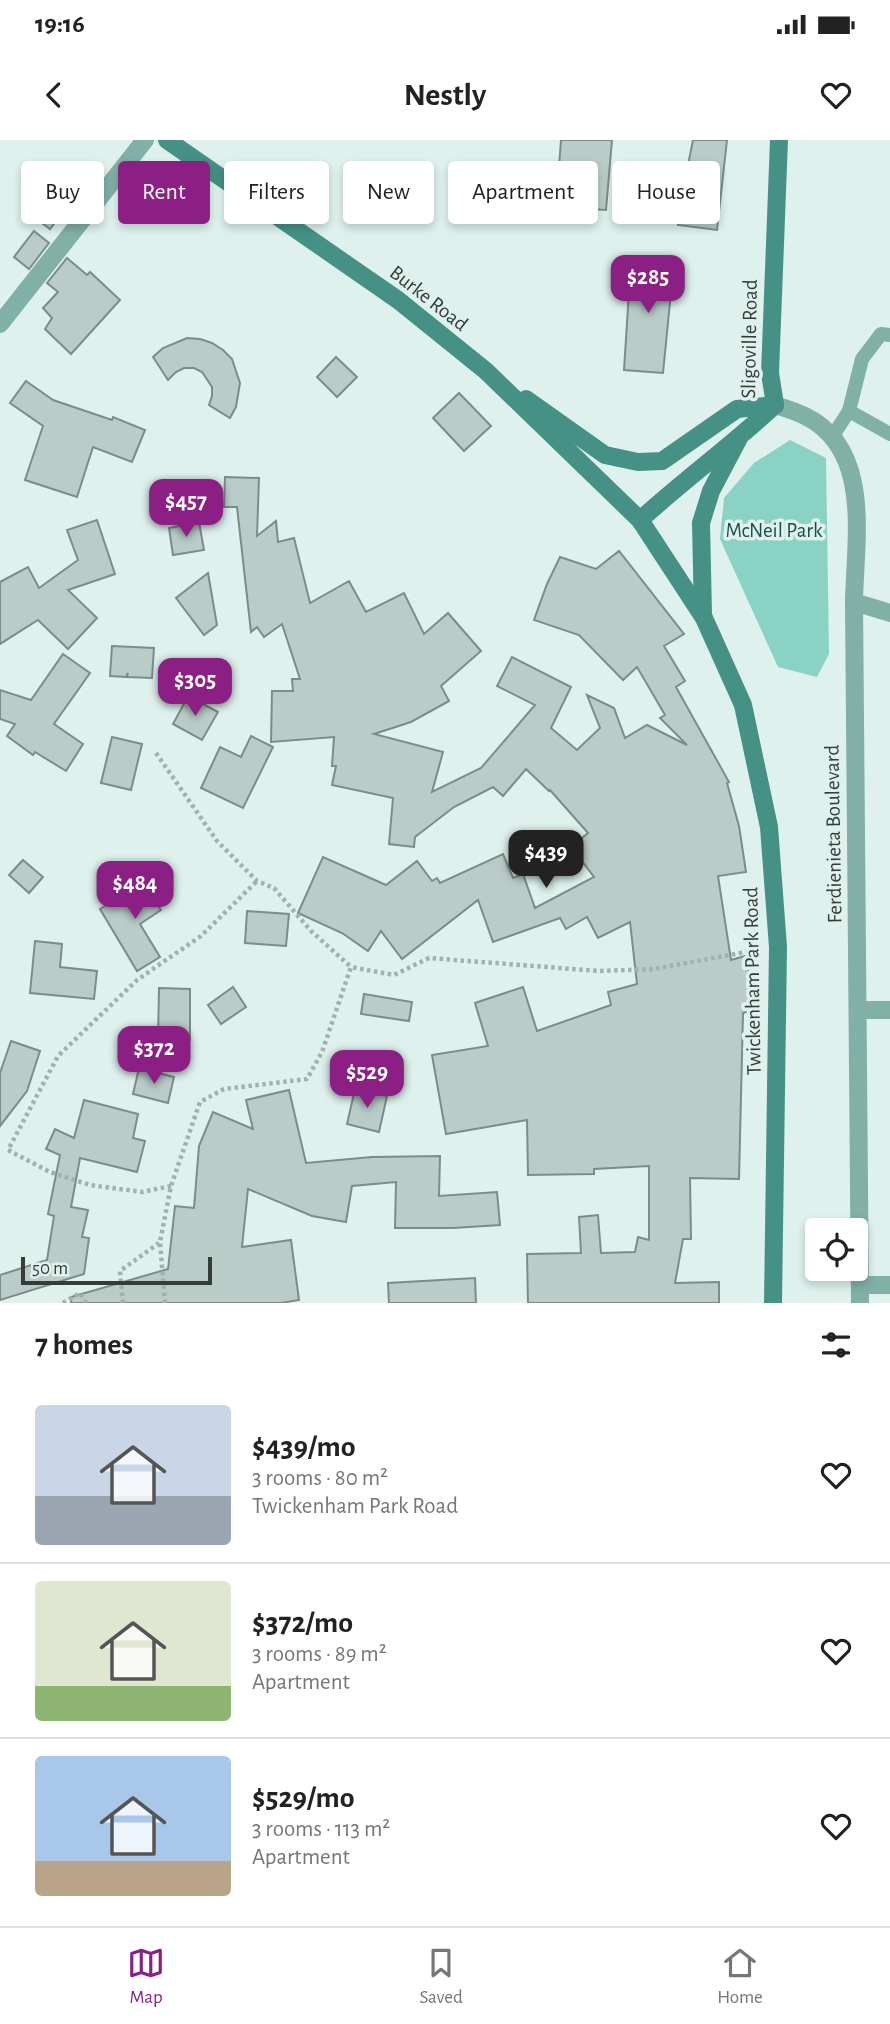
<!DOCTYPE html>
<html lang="en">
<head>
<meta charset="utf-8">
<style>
  :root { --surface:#fff; --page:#f2f2f2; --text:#222; --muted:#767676; --line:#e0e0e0; --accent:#8b1f84 }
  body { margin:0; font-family:"Alegreya Sans",sans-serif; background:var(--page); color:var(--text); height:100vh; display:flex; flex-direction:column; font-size:26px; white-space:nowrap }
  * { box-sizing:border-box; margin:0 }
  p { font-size:23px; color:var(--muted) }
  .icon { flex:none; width:38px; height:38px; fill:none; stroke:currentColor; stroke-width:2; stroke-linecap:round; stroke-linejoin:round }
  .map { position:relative; height:1163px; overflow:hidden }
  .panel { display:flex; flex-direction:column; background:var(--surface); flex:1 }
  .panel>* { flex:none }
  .banner { position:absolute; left:21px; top:21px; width:849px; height:63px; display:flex; gap:14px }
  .fabs { position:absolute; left:805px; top:1078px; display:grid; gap:14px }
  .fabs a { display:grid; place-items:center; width:63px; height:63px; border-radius:7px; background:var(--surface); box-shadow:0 4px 10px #0003; font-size:35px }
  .scale { position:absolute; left:21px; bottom:18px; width:191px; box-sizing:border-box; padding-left:7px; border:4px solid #353d3b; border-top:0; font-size:19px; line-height:24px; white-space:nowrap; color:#353d3b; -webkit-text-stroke:5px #def1ed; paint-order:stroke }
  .price { position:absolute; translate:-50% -60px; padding:0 16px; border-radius:14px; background:var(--accent); color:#fff; font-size:23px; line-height:46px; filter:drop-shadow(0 2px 4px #0008) }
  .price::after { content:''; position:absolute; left:50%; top:42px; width:21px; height:16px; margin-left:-10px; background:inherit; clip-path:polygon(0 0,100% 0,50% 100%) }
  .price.active { background:#222; color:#fff }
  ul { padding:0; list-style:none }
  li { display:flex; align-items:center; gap:21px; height:175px; padding:0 35px }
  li+li { border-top:2px solid var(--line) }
  li span { display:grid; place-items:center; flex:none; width:196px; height:140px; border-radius:7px; color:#555 }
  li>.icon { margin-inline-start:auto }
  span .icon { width:84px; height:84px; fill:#fffc; stroke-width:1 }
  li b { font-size:30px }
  h2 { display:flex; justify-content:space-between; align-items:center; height:84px; padding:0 35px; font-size:30px }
  .pill { padding:0 24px; border-radius:7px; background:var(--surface); box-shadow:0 4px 10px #0003; font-size:24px; line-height:63px }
  .pill.active { background:var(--accent); color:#fff }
  .status { display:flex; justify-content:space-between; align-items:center; height:49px; padding:0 35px; background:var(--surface); direction:ltr }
  .status svg { height:19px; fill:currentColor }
  header { display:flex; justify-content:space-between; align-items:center; height:91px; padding:0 35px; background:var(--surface); font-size:32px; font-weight:600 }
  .tab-bar { display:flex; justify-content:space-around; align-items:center; height:98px; border-top:2px solid var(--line); background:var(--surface); font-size:19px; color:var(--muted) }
  .tab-bar a { display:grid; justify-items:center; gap:4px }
  .tab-bar .active { color:var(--accent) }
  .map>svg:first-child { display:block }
  .green { fill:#89d2c4 }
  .building { fill:#b9ccc8; stroke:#7b8d8a; stroke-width:2 }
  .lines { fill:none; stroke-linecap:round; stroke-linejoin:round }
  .path { stroke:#a2b1ae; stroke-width:4.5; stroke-dasharray:3.5 3.5; stroke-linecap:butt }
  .lane { stroke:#81b0a6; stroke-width:14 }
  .street { stroke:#81b0a6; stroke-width:18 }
  .secondary { stroke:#459185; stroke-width:18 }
  .labels { text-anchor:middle; stroke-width:7; stroke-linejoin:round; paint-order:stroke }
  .street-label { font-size:21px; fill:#353d3b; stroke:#def1ed }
  .park-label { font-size:21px; fill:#1a5047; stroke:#def1ed }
</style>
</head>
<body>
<div class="status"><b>19:16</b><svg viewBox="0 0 49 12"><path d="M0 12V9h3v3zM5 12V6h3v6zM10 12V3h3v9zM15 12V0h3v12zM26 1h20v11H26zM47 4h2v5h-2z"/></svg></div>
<header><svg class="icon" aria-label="back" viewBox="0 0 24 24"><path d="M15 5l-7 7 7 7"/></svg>Nestly<svg class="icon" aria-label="heart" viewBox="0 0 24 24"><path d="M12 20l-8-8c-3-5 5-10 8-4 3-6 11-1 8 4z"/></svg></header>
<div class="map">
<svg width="890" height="1163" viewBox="0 0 890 1163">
  <rect width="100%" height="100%" fill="#def1ed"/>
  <polygon class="green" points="790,300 826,318 829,514 817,537 778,527 720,399 724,358 754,323"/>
  <g class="building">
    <polygon points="561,0 612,0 606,70 556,67"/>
    <polygon points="693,0 727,0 717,90 678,85 683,50"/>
    <polygon points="56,25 83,46 50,89 23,69"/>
    <polygon points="34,91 49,103 29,129 14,117"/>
    <polygon points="67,118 87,135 90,132 120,160 71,214 45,189 52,178 43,168 58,152 47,143"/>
    <polygon points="631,120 674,122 663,233 624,230"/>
    <polygon points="187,198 200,199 212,203 223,210 232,219 240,243 236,267 230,278 209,265 212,256 212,247 202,232 194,228 184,228 176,232 168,240 153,217 163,208"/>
    <polygon points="336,217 357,237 337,257 317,237"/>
    <polygon points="26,241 53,260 112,280 113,277 145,290 132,322 93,307 77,357 25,340 43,286 10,263"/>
    <polygon points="459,253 491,286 464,311 433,278"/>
    <polygon points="225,337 259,338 257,396 276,381 278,402 294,398 310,463 349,441 366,472 404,453 424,494 448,473 481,511 441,546 449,561 411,582 374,594 443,612 432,652 481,628 535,565 497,546 512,517 571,547 551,588 577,610 600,588 587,555 614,568 625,598 647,585 687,605 660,578 665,575 637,527 623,540 579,495 534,480 547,444 560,417 596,429 619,411 684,494 664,506 685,541 676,547 729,642 727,643 739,686 746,732 718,736 731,820 745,816 758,869 743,873 739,1039 690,1038 691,1099 683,1099 675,1143 719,1142 719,1163 528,1163 527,1114 581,1113 579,1077 598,1075 601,1113 635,1112 638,1097 649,1100 649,1026 594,1029 594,1034 528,1035 527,980 446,994 432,915 488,906 475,863 523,847 537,891 611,865 608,852 637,844 630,782 598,798 587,777 566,789 560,778 493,802 478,760 402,819 381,791 368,811 342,793 298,773 323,717 386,745 417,721 432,741 437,738 440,743 503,714 513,738 523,734 535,768 594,737 571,707 588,693 550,650 549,651 526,629 503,656 493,647 454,667 415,697 414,707 389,704 393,658 332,645 336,626 332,626 334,597 271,602 272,551 293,551 292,539 300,539 282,484 264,497 257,487 251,492 237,367 224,367"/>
    <polygon points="97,380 115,434 68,450 97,478 68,509 38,480 0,504 0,442 28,427 39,448 78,420 67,390"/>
    <polygon points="199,382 204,410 173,415 169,388"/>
    <polygon points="208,433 217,485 204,495 176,458"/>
    <polygon points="112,506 154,508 152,538 127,537 128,533 126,537 110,536"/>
    <polygon points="63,514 90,533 54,584 83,604 66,631 35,612 33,615 7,596 15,584 0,579 0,550 31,560"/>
    <polygon points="188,556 218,572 202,600 173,584"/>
    <polygon points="251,596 273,607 243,668 201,648 220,607 241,617"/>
    <polygon points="112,597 142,604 131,650 101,643"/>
    <polygon points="23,720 43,737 29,753 9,735"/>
    <polygon points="154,736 165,754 155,761 161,770 140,784 160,817 137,831 100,769"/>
    <polygon points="247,771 289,774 286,806 245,803"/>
    <polygon points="35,801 62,804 60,827 97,831 94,859 30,853"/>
    <polygon points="233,847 246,867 221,884 208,865"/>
    <polygon points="159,848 190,849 190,900 158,899"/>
    <polygon points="364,854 412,862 409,881 361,874"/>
    <polygon points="11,901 40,911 27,951 0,986 0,933"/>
    <polygon points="139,928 174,937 168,963 133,954"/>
    <polygon points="355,949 387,956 379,992 347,984"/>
    <polygon points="289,950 306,1023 372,1017 440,1016 439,1056 497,1052 500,1085 453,1088 395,1088 396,1042 352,1046 346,1082 312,1076 248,1049 242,1107 291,1100 299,1160 281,1163 71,1163 71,1157 168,1129 175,1066 194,1068 199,1006 213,972 253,989 246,960"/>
    <polygon points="84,960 138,974 133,998 145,1001 137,1032 80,1018 71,1067 88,1070 82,1097 89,1098 84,1134 0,1160 0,1135 47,1120 54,1076 48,1074 60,1015 46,1009 55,989 74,998"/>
    <polygon points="475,1138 476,1163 389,1163 388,1143"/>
  </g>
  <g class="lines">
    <g class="path">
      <polyline points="156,613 217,701 257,741 274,748 311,791 351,827"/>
      <polyline points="171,1046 142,1052 90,1045 50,1032 8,1010 58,916 137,840 201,796 257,741"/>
      <polyline points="63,1163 80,1153 86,1163"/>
      <polyline points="123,1163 120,1131 159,1103"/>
      <polyline points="165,1163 160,1102 171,1046 200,962 224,949 307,939 322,912 351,827 394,835 429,818 599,831 654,829 757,810"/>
    </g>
    <g class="lane">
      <polyline points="849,271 890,294"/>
      <polyline points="832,297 849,271 862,219 881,194 890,195"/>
    </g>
    <g class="street">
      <polyline points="0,184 145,0"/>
      <path d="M775,265C785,268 795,271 805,276C873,309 855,400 854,462L860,1163"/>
      <polyline points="854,462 890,473"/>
      <polyline points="858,870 890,870"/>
      <polyline points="860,1145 890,1145"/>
    </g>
    <g class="secondary">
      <polyline points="167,0 398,160 486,231 640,380 704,478 743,565 769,687 778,807 773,1163"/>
      <polyline points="526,259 605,315 638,322 662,321 737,269 775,265"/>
      <polyline points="775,265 770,233 779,0"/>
      <path d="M640,380C684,340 732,305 775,265"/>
      <polyline points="703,475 701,383 711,351 739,298"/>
    </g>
  </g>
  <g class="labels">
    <g class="street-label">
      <text transform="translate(429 158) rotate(38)" y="7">Burke Road</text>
      <text transform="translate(749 199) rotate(-89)" y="7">Sligoville Road</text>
      <text transform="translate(833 694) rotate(-91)" y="7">Ferdienieta Boulevard</text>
      <text transform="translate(752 841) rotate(-91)" y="7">Twickenham Park Road</text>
    </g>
    <g class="park-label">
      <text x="774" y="397">McNeil Park</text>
    </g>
  </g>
</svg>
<div class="fabs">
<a><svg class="icon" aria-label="locate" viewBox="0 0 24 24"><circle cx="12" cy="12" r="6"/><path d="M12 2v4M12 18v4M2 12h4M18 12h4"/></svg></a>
</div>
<div class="scale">50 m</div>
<b class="price" style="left:648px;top:175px">$285</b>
<b class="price" style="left:186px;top:399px">$457</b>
<b class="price" style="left:195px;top:578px">$305</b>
<b class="price active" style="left:546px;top:750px">$439</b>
<b class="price" style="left:135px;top:781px">$484</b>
<b class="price" style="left:154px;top:946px">$372</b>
<b class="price" style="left:367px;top:970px">$529</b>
<div class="banner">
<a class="pill">Buy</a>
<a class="pill active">Rent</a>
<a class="pill">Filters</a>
<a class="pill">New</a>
<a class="pill">Apartment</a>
<a class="pill">House</a>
</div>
</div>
<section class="panel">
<h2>7 homes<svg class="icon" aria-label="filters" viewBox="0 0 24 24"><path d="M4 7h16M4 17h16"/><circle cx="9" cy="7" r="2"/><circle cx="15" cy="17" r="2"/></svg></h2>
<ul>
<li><span style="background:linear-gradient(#c9d6e8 65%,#9aa5b1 0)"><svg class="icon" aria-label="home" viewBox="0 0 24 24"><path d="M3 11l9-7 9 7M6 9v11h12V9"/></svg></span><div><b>$439/mo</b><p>3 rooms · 80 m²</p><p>Twickenham Park Road</p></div><svg class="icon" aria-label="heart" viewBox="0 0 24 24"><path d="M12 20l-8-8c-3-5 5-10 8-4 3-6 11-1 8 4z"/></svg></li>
<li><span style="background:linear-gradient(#dfe7d0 75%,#8fb573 0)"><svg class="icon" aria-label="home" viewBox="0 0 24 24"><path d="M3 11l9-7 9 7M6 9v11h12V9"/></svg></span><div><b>$372/mo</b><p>3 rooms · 89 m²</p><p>Apartment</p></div><svg class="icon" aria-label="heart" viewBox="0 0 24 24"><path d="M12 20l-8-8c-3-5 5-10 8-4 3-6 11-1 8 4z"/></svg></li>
<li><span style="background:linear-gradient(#a9c7e8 75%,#b9a48a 0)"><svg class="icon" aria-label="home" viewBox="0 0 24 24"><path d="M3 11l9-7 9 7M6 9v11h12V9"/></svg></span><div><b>$529/mo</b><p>3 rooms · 113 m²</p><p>Apartment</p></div><svg class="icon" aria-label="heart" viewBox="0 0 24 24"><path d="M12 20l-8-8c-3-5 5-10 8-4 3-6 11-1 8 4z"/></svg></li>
</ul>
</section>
<nav class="tab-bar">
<a class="active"><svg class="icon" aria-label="map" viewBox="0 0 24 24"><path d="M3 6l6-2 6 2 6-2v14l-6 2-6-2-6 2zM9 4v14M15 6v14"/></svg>Map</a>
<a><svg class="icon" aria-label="saved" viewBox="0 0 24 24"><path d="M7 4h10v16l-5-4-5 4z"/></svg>Saved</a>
<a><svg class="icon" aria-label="home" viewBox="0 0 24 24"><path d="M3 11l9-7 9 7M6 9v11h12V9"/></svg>Home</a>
</nav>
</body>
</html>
